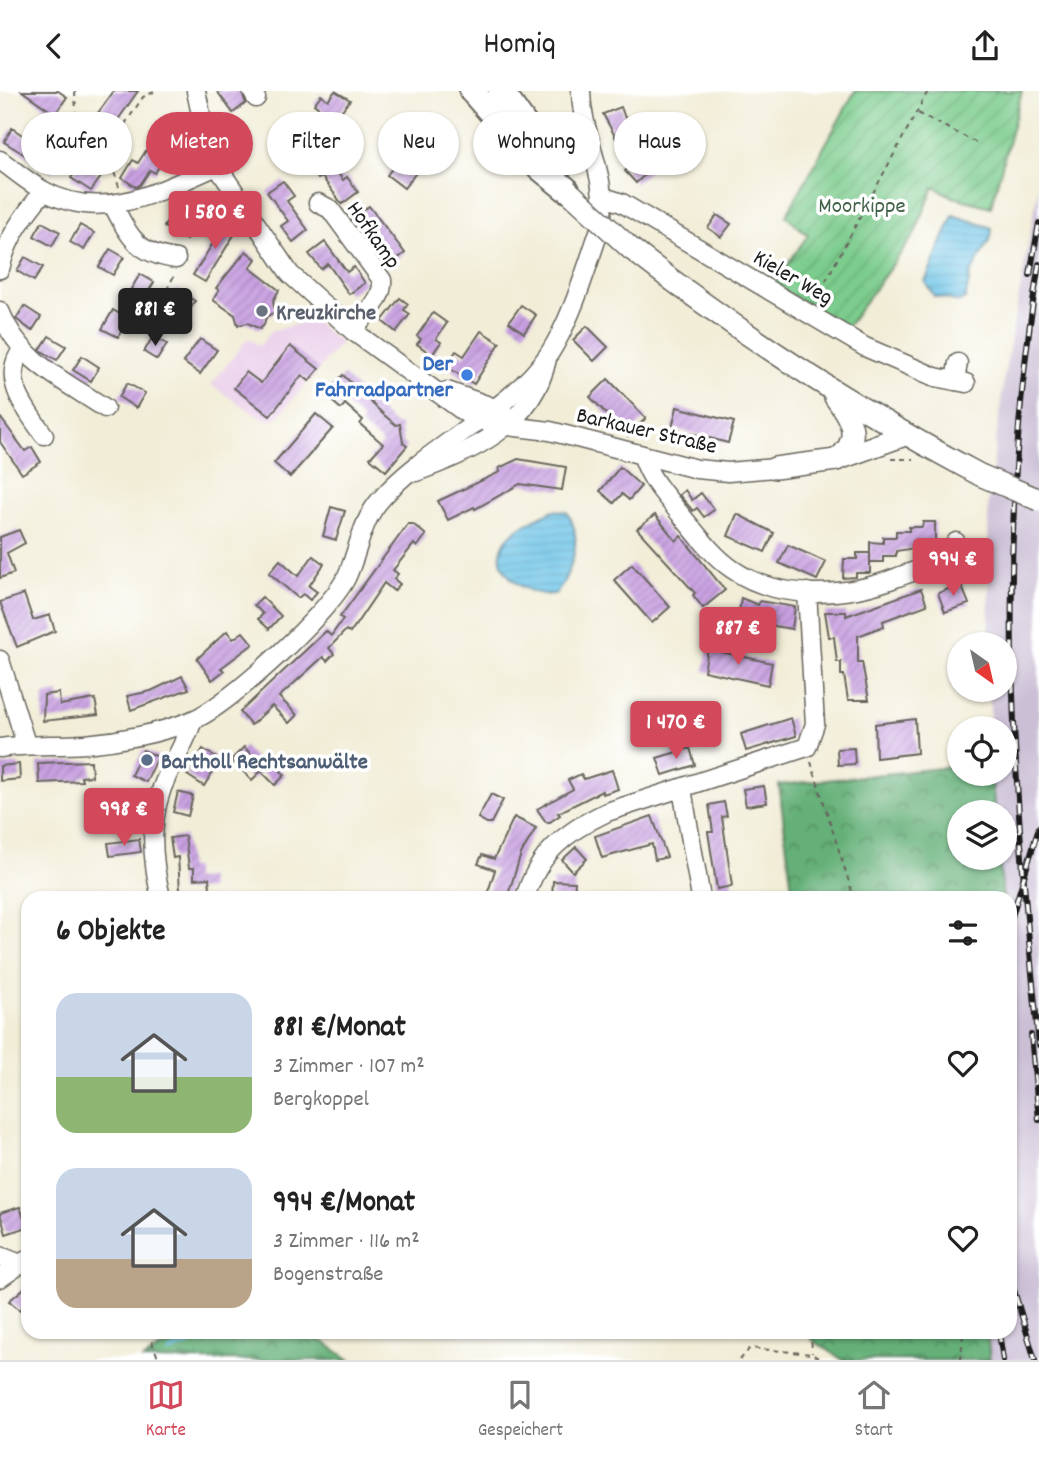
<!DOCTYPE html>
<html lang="de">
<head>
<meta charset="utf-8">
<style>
  :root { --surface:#fff; --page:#f2f2f2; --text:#222; --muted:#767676; --line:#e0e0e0; --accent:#d1495b }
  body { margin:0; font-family:Dekko,sans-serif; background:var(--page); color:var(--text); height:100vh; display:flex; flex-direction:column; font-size:26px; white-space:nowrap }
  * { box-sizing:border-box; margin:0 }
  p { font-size:23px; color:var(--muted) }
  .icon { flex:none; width:38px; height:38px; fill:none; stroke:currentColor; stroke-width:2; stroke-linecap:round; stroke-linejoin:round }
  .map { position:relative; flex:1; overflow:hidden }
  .drawer { position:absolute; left:21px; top:800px; width:996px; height:448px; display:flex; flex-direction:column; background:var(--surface); border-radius:21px; box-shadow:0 2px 5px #0004 }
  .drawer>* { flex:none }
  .hud { position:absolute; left:21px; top:21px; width:998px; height:63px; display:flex; gap:14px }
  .needle { width:46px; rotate:146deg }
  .buttons { position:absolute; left:947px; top:541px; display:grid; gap:14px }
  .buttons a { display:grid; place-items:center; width:70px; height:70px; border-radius:50%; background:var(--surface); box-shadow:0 2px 5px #0004; font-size:35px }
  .price { position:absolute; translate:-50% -60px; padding:0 16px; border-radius:7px; background:var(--accent); color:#fff; font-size:23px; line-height:46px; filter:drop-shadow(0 2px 4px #0008) }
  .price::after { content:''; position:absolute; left:50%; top:42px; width:21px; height:16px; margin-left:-10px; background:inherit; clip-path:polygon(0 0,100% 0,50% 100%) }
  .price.selected { background:#222; color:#fff }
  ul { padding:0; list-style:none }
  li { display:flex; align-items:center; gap:21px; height:175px; padding:0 35px }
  li span { display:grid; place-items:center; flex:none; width:196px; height:140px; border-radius:21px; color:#555 }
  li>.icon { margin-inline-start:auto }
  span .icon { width:84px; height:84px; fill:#fffc; stroke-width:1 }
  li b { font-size:30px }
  h2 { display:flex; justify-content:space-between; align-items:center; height:84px; padding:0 35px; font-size:30px }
  .pill { padding:0 24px; border-radius:32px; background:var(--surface); box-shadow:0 2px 5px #0004; font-size:24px; line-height:63px }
  .pill.selected { background:var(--accent); color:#fff }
  header { display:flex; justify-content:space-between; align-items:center; height:91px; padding:0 35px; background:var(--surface); font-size:32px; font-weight:600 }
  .dock { display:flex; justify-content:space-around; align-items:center; height:98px; border-top:2px solid var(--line); background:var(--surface); font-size:19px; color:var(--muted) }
  .dock a { display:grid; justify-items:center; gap:4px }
  .dock .selected { color:var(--accent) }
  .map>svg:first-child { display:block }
  .built { fill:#ebd1eb }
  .industrial { fill:#cbbfd5 }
  .forest { fill:url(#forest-crowns); stroke:#40664a; stroke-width:2 }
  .garden { fill:url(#garden-furrows); stroke:#4c7454; stroke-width:2 }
  .water { fill:url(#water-rules); stroke:#437082; stroke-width:2 }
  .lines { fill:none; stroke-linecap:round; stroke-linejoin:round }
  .stream { stroke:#6ac3e7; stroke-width:3.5 }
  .building { fill:url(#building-hatch) }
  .minor-casing { stroke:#67655d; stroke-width:21 }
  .major-casing { stroke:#67655d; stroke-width:24 }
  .highway-casing { stroke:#67655d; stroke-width:28 }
  .path { stroke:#67655d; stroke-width:2; stroke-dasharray:5 5; stroke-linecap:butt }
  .minor { stroke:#fff; stroke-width:18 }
  .major { stroke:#fff; stroke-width:21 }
  .highway { stroke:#fff; stroke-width:24 }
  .rail-casing { stroke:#1c1c1c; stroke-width:6 }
  .rail { stroke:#fff; stroke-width:3.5; stroke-dasharray:10; stroke-linecap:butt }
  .major-bridge-casing { stroke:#67655d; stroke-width:24; stroke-linecap:butt }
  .major-bridge { stroke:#fff; stroke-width:21 }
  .worship-dot { fill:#6b7280; stroke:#fff; stroke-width:2.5 }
  .shop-dot { fill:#3f7fe0; stroke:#fff; stroke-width:2.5 }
  .service-dot { fill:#5c6f8a; stroke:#fff; stroke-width:2.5 }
  .labels { text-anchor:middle; stroke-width:7; stroke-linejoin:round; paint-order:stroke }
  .park-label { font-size:23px; fill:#426249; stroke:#fff }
  .street-label { font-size:23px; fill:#1c1c1c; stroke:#fff }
  .worship-label { font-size:23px; font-weight:bold; fill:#5b616d; stroke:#fff; text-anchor:start }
  .shop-label { font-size:23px; font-weight:bold; fill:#366cbe; stroke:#fff; text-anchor:end }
  .service-label { font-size:23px; font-weight:bold; fill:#4e5e75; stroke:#fff; text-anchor:start }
</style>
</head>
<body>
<header><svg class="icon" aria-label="back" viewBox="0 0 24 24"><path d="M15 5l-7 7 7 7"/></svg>Homiq<svg class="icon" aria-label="share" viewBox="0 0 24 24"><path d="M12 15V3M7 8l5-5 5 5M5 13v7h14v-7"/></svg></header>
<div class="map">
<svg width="1039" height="1269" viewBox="0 0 1039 1269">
  <defs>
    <pattern id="forest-crowns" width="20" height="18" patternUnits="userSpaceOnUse" patternTransform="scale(1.75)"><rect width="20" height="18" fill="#65b078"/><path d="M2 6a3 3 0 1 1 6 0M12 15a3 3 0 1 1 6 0" fill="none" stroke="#528e62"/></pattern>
    <pattern id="garden-furrows" width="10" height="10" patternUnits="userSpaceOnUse" patternTransform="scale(1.75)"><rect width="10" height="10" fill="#7ccc8d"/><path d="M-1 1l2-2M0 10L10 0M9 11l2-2" fill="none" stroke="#6baf79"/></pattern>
    <pattern id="water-rules" width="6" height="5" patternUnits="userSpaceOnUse" patternTransform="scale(1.75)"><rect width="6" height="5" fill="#6ac3e7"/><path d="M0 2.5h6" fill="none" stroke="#5ba7c6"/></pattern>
    <pattern id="building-hatch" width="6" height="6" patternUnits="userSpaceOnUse" patternTransform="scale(1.75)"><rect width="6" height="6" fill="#c8a0e1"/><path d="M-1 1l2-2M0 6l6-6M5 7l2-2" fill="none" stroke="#ab89c0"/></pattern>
  </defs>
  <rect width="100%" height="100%" fill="#fff"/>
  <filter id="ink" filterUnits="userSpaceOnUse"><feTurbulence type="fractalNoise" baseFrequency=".0143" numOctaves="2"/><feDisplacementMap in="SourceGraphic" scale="14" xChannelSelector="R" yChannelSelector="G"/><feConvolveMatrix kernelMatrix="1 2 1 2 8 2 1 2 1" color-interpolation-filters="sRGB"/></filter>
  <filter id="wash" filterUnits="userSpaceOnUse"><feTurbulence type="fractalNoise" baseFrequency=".00686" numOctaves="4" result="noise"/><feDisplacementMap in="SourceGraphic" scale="28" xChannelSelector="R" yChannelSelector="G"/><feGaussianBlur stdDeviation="1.57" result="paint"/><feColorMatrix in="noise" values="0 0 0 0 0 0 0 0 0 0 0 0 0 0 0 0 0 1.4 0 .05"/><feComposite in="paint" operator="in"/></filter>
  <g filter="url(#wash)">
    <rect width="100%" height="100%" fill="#f1edd7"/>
    <polygon class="built" points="313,229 341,252 275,329 264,329 211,294 248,247 260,255 271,240"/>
    <polygon class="industrial" points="1039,94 1039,1269 990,1269 987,1241 1010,1241 1010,807 1003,807 999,767 1004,766 1004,721 995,721 991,683 1004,682 1004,637 990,637 990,599 1004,598 1004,553 989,553 988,411 1005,280"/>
    <g class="forest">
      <polygon points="959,675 959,682 991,683 995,721 959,721 959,766 999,767 1003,807 793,807 779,694"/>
      <polygon points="203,1241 290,1241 321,1249 350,1269 143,1269 157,1259"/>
      <polygon points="811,1241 987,1241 990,1269 843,1269 811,1248"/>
    </g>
    <polygon class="garden" points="855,0 1022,0 991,116 953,106 934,96 914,144 847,236 773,194 808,144 786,125"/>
    <g class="water">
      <polygon points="953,124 992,137 991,146 971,182 965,208 959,211 934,205 925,191"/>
      <path d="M554,419L567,421C584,447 572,478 557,502C533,510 488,481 504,453C513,436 538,427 554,419Z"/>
    </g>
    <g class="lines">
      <polyline class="stream" points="169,1261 201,1248"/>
    </g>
    <g id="blocks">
      <g class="building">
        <polygon points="22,0 58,0 67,6 55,23"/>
        <polygon points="114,0 138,0 115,33 98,22"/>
        <polygon points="217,0 241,0 246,12 233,22"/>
        <polygon points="335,0 350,9 334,29 314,13 321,4 328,9"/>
        <polygon points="621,16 625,27 629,26 635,42 617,49 603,23"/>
        <polygon points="161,36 177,46 155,82 150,79 140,94 136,96 122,87 133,69 138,72"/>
        <polygon points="12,37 44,59 47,55 63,66 53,81 4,51"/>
        <polygon points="419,43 436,56 404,97 387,84"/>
        <polygon points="323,62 343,89 347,86 358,101 342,113 322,86 318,88 307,73"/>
        <polygon points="638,68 649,80 636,92 625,80"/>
        <polygon points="88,70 97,76 94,81 101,86 91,100 71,87 81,73 85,76"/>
        <polygon points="283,90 294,105 287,110 308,139 293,151 281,135 288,130 267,101"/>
        <polygon points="177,114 199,127 186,149 164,136"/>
        <polygon points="369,115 405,162 389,174 354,127"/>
        <polygon points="717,124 731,133 721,146 708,137"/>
        <polygon points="221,130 237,139 205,191 193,184 215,149 211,147"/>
        <polygon points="42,131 60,141 52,155 34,145"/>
        <polygon points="80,134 94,142 84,159 70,151"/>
        <polygon points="325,151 347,181 354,176 365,192 349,203 328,173 321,178 309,163"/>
        <polygon points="110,158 124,166 113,184 99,176"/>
        <polygon points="246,160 256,168 250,177 279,199 273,210 275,221 266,226 264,234 260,238 248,232 238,234 235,224 213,209 219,199 216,197"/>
        <polygon points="25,166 43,176 34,190 17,180"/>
        <polygon points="140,183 154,191 144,208 130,200"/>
        <polygon points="176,198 195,210 183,230 164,218"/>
        <polygon points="400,207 408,213 404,219 410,223 396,241 382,230"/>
        <polygon points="521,214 536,224 524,242 509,231"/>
        <polygon points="24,215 41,226 32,240 16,228"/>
        <polygon points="113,219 128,228 118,246 102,238"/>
        <polygon points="433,222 447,232 436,248 441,251 432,264 417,253 421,248 417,245"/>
        <polygon points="587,235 608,256 594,270 573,249"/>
        <polygon points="481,240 500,252 474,293 446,275 456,260 464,265"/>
        <polygon points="49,245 66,255 57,269 40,259"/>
        <polygon points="153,245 167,253 157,269 144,261"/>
        <polygon points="200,248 217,259 200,283 183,271"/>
        <polygon points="290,255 319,278 309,290 302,284 270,325 234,297 246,281 261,292"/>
        <polygon points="82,265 99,276 91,290 73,279"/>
        <polygon points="343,284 384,324 396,334 400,333 403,352 407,355 386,380 370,367 383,353 360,333 363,329 345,313 341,318 325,304"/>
        <polygon points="608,288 646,327 628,345 590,306"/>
        <polygon points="127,292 145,302 136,317 119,306"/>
        <polygon points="677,316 734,331 728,352 672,337"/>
        <polygon points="316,323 333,337 290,386 274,372"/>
        <polygon points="0,326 25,360 32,356 41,371 22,383 0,351"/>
        <polygon points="518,368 566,376 562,399 520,393 475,418 474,416 448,429 438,410 500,381 499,377"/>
        <polygon points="620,376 641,395 629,409 622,403 614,412 600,400"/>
        <polygon points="685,399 692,409 701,402 714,419 704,426 697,417 693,420 679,404"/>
        <polygon points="331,416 345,420 336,449 323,445"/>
        <polygon points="737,423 774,442 765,461 728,445"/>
        <polygon points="655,424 676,450 681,445 725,499 703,517 693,504 695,502 637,438"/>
        <polygon points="923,431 935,431 935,451 922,451 922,456 896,460 896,465 883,465 883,471 870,471 870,451 883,452 883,446 896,446 896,440 909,440 909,436 922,436"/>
        <polygon points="408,433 413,433 426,444 417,456 414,453 393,479 398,483 394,488 400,493 394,500 384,492 350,542 346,539 329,557 334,563 327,570 323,566 279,606 297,624 289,632 272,615 251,634 240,621 326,540 331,545 343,528 340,526"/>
        <polygon points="19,439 25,452 7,462 14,482 0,487 0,446"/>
        <polygon points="788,454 826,471 817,489 779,472"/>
        <polygon points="857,462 870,462 870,482 856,482 856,486 843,487 844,468 857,468"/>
        <polygon points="313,465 324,473 309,495 317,501 310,509 303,503 298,507 269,482 280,469 298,485"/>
        <polygon points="632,473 670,516 652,532 614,489"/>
        <polygon points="961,493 969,513 945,521 938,502"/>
        <polygon points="921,498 927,514 883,530 884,535 858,545 858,571 862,571 869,609 848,609 844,584 841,584 841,571 837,571 834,546 829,546 825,521 846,521 846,525"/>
        <polygon points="24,503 33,529 50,524 55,540 17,556 0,511"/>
        <polygon points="262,506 281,525 269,538 258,528 263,523 254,514"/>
        <polygon points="741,507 758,514 760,510 795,516 792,538 738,529"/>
        <polygon points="227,540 233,548 243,541 253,553 221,577 224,580 212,589 197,568"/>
        <polygon points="708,558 772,572 768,594 704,580"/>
        <polygon points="182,585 189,598 131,619 127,605 151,600"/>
        <polygon points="59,602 60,614 95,608 98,624 43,630 44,604"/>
        <polygon points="791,627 796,645 746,660 741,643"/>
        <polygon points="915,628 917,662 876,667 875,633"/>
        <polygon points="244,656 259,671 266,665 285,684 275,694 261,680 252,689 231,669"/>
        <polygon points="690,657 695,674 663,684 657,667"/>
        <polygon points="854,657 855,673 838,674 837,658"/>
        <polygon points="203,658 220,669 204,695 187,684"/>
        <polygon points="143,659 158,666 146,691 131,684"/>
        <polygon points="91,670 92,685 81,686 82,690 39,692 38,672"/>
        <polygon points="19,673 20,688 0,690 0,675"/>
        <polygon points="612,679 618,698 603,703 602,700 558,722 560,724 550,731 546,731 537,718 573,698 568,689 581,683 584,688"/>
        <polygon points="764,695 767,712 746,715 743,698"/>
        <polygon points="178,701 193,705 188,725 173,721"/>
        <polygon points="491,703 503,709 491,732 487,732 478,727"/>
        <polygon points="724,711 727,725 722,726 732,795 717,798 708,741 713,741 709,714"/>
        <polygon points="652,725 667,766 655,769 652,753 602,767 595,745"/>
        <polygon points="514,726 536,737 521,763 507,807 486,807 495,779 478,773 482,764 494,768"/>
        <polygon points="185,745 189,777 194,777 194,788 209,787 210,798 180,800 178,766 173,767 170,747"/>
        <polygon points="139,748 141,761 110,765 108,752"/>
        <polygon points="576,756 587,768 573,781 562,769"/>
        <polygon points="553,790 575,791 574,807 552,807"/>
        <polygon points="20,1116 27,1136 6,1143 0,1122"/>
        <polygon points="28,1194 28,1210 20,1219 9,1210"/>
      </g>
    </g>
  </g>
  <g filter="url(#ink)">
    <use href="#blocks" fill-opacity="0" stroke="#67655d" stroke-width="2"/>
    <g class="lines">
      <defs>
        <g id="minor">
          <polyline points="196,0 208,56 217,75 290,183 353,240 467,323 491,333 550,340 697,378 728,381 775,377"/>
          <polyline points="252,0 256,7"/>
          <path d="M0,69C14,79 29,92 44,100C104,133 161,99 217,75"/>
          <polyline points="604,106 622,112 865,256 935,286 966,292"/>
          <path d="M318,112L330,118L382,189C384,208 364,225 353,240"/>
          <path d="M113,114C130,147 137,162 176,168"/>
          <path d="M0,178C7,147 24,124 44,100"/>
          <path d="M0,220C19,270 63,289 105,317"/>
          <path d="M22,259C0,288 27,320 44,344"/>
          <polyline points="955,290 958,272"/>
          <polyline points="447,300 503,320"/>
          <path d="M643,366C650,389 666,405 681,424C697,443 712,464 732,478C779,511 848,506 898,486C920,478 945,472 956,451"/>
          <path d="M416,381C473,360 533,334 547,268"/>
          <polyline points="0,569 26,653"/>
          <path d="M0,657C28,653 56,655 85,653C119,650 162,642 193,629C228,615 332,519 347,485C359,459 361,430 381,408C428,354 512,320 549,263C573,226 586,177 601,135C609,84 582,48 581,0"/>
          <polyline points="682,698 701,807"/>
          <path d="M161,807C151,765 148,723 168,683C177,665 186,649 193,629"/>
          <path d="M525,807C538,762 567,740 607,721L807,656L815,633L807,501"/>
          <polyline points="0,1165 18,1172"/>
          <polyline points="0,1187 28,1168"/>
        </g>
        <g id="major">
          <path d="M630,157C741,244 856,318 980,384"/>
          <path d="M835,306C852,329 863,349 836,369"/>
          <polyline points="775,377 836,369 905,344"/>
        </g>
        <g id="highway">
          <polyline points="472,0 540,77 567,99"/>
          <polyline points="501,0 551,71"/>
        </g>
      </defs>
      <use href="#minor" class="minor-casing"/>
      <use href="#major" class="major-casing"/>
      <use href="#highway" class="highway-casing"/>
      <g class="path">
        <polyline points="75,0 76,23 114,48"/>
        <polyline points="918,22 977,52"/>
        <polyline points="119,96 107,60 143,6 156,0"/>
        <polyline points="816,208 928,0"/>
        <polyline points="141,239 146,239 175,183"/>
        <polyline points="891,368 913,368"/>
        <polyline points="811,671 854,807"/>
        <polyline points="148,1241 159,1269"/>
        <polyline points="811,1241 812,1262"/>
        <polyline points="740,1269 750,1257 812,1263 821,1269"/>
        <polyline points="961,1269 963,1241"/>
      </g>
      <use href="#minor" class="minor"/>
      <use href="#major" class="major"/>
      <use href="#highway" class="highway"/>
      <defs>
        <g id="rail">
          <path d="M1039,173C994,441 1012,686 1039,954"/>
          <polyline points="1030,184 1039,132"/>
          <polyline points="1010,832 1039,736"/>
          <polyline points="1031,944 1039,1029"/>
          <polyline points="1010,1186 1035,1269"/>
          <polyline points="999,1241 1003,1269"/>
        </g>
      </defs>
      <use href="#rail" class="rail-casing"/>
      <use href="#rail" class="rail"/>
      <defs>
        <g id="major-bridge">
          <polyline points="567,99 630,157"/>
          <polyline points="980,384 1039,409"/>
        </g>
      </defs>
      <use href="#major-bridge" class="major-bridge-casing"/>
      <use href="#major-bridge" class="major-bridge"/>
    </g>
  </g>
  <circle class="worship-dot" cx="262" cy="220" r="7"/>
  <circle class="shop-dot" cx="467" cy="284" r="7"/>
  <circle class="service-dot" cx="147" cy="669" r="7"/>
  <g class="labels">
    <g class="park-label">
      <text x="862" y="121">Moorkippe</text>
    </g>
    <g class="street-label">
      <text transform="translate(375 143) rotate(55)" y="8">Hofkamp</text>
      <text transform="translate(794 185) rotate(30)" y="8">Kieler Weg</text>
      <text transform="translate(647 338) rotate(13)" y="8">Barkauer Straße</text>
    </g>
    <g class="worship-label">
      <text x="276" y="228">Kreuzkirche</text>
    </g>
    <g class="shop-label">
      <text x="453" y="279">Der<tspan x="453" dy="26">Fahrradpartner</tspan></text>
    </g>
    <g class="service-label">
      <text x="161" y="677">Bartholl Rechtsanwälte</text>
    </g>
  </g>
</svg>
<div class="buttons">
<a><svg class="needle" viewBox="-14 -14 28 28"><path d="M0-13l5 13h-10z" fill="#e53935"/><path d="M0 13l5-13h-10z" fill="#767676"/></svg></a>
<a><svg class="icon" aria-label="locate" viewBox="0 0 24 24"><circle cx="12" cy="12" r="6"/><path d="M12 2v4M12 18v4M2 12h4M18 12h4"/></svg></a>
<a><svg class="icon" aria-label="layers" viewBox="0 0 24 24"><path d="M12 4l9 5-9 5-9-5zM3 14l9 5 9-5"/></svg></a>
</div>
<b class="price" style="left:215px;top:160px">1 580 €</b>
<b class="price selected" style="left:155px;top:257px">881 €</b>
<b class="price" style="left:953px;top:507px">994 €</b>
<b class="price" style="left:738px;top:576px">887 €</b>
<b class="price" style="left:676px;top:670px">1 470 €</b>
<b class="price" style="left:124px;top:757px">998 €</b>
<div class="hud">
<a class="pill">Kaufen</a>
<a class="pill selected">Mieten</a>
<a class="pill">Filter</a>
<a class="pill">Neu</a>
<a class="pill">Wohnung</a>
<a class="pill">Haus</a>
</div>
<section class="drawer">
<h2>6 Objekte<svg class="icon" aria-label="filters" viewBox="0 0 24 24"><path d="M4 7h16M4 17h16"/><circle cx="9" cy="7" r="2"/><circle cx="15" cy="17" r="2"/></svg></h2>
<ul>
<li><span style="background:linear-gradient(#c9d6e8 60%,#8fb573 0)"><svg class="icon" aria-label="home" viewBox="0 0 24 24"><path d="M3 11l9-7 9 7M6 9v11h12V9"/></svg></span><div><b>881 €/Monat</b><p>3 Zimmer · 107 m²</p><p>Bergkoppel</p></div><svg class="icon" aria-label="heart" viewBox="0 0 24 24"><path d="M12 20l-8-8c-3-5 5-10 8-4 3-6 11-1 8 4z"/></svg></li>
<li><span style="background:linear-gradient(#c9d6e8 65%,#b9a48a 0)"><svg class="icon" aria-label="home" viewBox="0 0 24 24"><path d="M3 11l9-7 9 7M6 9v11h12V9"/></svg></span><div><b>994 €/Monat</b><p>3 Zimmer · 116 m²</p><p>Bogenstraße</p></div><svg class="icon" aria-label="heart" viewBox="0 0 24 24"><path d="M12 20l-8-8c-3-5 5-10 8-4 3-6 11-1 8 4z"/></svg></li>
</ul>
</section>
</div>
<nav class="dock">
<a class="selected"><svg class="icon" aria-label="map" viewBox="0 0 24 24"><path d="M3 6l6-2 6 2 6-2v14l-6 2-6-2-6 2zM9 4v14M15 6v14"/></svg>Karte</a>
<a><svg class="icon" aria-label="saved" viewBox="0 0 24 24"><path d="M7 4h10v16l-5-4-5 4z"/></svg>Gespeichert</a>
<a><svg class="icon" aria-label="home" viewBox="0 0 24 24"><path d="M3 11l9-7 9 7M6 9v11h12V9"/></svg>Start</a>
</nav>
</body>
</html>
